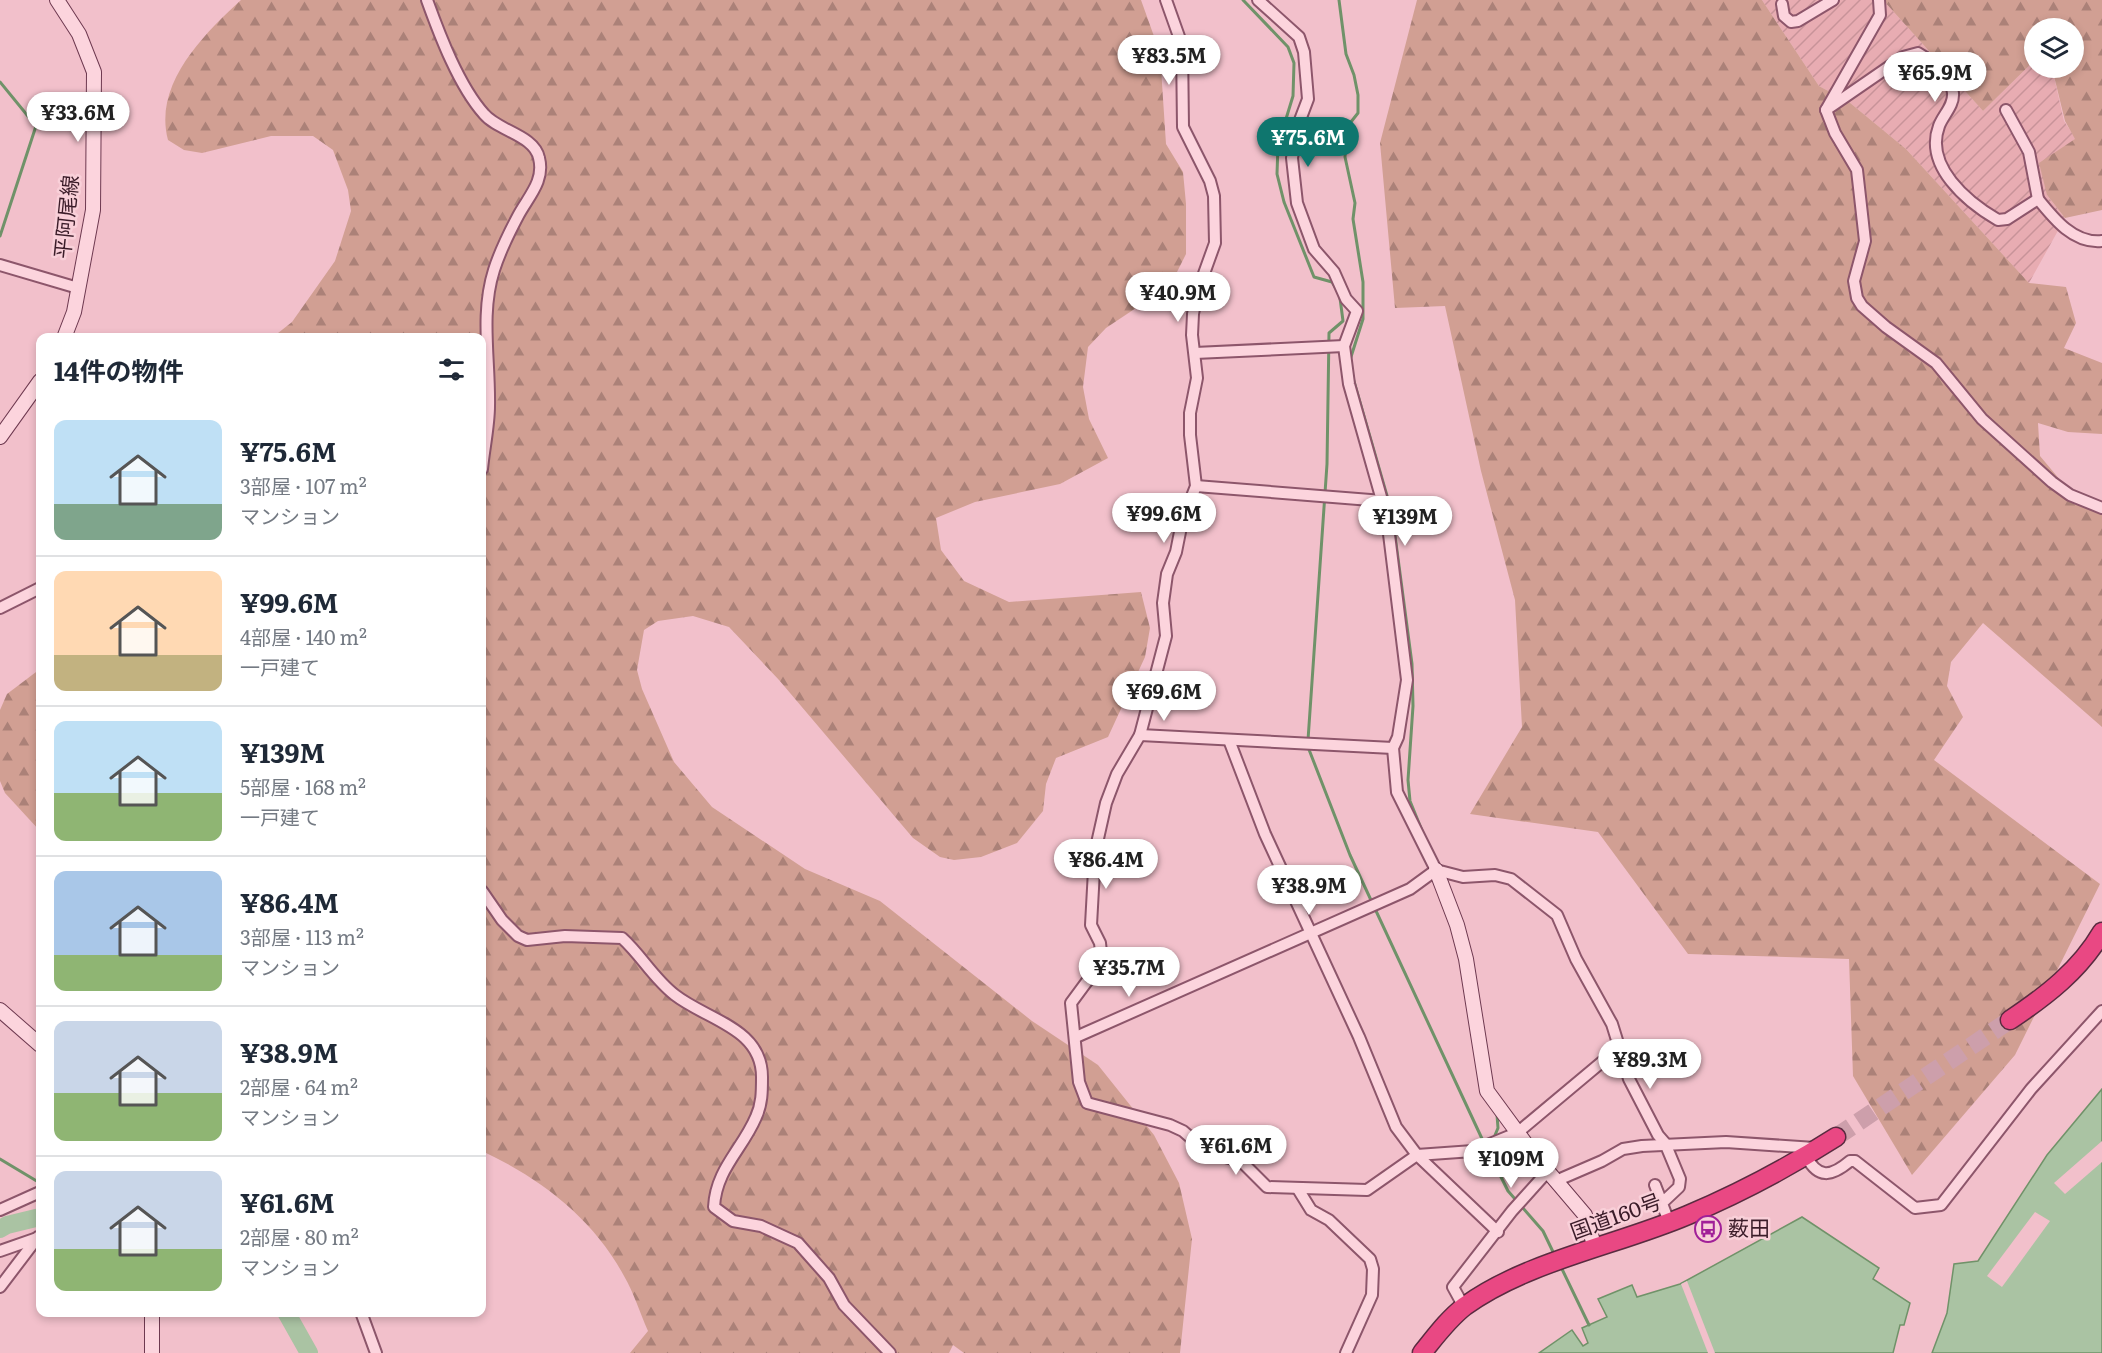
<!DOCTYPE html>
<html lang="ja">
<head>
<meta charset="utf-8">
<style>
  :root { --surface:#fff; --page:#f6f6f7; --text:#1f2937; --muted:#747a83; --line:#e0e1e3; --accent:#0f766e }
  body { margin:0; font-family:Literata,"Noto Sans JP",serif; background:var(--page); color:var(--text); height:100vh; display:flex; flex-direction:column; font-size:22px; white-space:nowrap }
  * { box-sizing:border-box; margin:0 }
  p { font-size:20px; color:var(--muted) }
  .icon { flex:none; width:33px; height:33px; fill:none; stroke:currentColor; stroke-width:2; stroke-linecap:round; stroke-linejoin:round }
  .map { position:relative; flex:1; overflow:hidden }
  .panel { position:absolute; left:36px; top:333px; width:450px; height:984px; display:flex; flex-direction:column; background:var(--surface); border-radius:12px; box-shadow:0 3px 9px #0003 }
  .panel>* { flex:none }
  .controls { position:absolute; left:2024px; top:18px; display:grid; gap:12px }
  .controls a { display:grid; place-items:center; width:60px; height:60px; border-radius:50%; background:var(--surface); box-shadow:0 3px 9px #0003; font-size:30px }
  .price { position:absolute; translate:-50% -51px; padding:0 14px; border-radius:21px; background:#fff; color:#222; font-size:20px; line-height:39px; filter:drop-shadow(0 2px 3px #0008) }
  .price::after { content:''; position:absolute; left:50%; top:36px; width:18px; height:14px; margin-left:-9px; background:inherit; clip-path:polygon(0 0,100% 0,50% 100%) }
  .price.current { background:var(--accent); color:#fff }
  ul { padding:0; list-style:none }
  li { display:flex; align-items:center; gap:18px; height:150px; padding:0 18px }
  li+li { border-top:2px solid var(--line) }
  li span { display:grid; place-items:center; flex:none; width:168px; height:120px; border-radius:12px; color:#555 }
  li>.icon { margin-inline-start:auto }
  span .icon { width:72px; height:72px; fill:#fffc; stroke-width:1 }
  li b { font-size:26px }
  h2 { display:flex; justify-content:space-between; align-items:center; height:72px; padding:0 18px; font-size:26px }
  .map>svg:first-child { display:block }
  .farmland { fill:url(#farmland-furrows) }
  .forest { fill:url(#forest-firs) }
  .water { fill:#aac3a3; stroke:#709269; stroke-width:1.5 }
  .pier { fill:#f2c0cb }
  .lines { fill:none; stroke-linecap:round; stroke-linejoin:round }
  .stream { stroke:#709269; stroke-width:3 }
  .river { stroke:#aac3a3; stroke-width:18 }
  .highway-tunnel { stroke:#cd9fab; stroke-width:18; stroke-dasharray:18 9; stroke-linecap:butt }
  .street-casing { stroke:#8d566b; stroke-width:14 }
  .secondary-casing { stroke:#6e3950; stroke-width:16 }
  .highway-casing { stroke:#5a2b40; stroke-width:21 }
  .street { stroke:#fcd4dd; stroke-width:10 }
  .secondary { stroke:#fcd4dd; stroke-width:14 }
  .highway { stroke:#e94883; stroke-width:18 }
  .labels { text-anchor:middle; stroke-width:5; stroke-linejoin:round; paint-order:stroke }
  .street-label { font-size:21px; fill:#3b1c29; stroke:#f9d0d9 }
  .poi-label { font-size:21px; fill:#3b1c29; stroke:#f9d0d9; text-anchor:start }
</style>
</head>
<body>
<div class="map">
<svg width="2102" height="1353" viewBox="0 0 2102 1353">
  <defs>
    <pattern id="farmland-furrows" width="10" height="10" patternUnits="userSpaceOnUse" patternTransform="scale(1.5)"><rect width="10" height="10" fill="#e8acb2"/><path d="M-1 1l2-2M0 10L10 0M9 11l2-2" fill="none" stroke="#c89399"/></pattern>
    <pattern id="forest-firs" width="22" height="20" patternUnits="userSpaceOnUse" patternTransform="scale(1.5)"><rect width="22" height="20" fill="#d19f93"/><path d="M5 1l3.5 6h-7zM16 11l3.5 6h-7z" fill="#ab8178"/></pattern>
  </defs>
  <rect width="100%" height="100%" fill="#f2c0cb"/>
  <polygon class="farmland" points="1762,0 1883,0 1983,111 2034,61 2034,68 2052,68 2064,121 2076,139 2047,195 2065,218 2029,283 1906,149 1849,102 1819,86"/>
  <g class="forest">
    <path d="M241,0H1141L1160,53L1166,144L1183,172L1186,204V254L1172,282L1166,288L1106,328L1088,347L1083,387L1089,419L1108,458L1060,484L975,502L936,518L941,550L964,581L1009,602L1141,592L1150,628L1145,657L1108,737L1056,758L1046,784L1043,811L1017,843L981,857L954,860L940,857L913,838L779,680L729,627L693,616L658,621L644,630L637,670L642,689L674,762L712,807L805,869L880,901L1032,1021L1098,1065L1154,1135L1179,1183L1192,1239L1180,1353H964L953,1345L949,1353H630L648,1331C640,1313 634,1293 624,1276C593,1218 540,1178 482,1151V338L273,337L292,322L335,261L351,211L348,190L333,150L313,136H271L202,153L184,150L168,140C153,84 204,34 241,0Z"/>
    <polygon points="1417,0 1762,0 1819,86 1849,102 1906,149 2029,283 2066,287 2076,323 2064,348 2102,363 2102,434 2068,432 2038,423 2040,456 2066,487 2102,505 2102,727 1983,623 1951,662 1947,686 1963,717 1934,760 2100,884 2015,1055 1912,1175 1853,1076 1849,959 1688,954 1598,832 1470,814 1522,727 1515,600 1481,471 1445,306 1395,308 1380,143"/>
    <polygon points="1883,0 2102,0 2102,210 2065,218 2047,195 2039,163 2075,139 2065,121 2052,68 2073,68 2073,28 2034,28 2034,61 1983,111"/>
    <polygon points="40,669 40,831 5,793 0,781 0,710 7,694"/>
  </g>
  <g class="water">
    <polygon points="2102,1089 2102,1353 1932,1353 1947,1313 1954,1264 1978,1261 2047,1155"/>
    <polygon points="1802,1217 1879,1268 1873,1279 1910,1303 1904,1325 1900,1325 1893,1353 1539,1353 1572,1330 1583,1346 1588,1343 1582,1328 1607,1317 1598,1299 1632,1285 1637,1297 1680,1284"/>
  </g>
  <g class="pier">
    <polygon points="2102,1141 2102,1162 2065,1194 2054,1183"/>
    <polygon points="2035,1212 2050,1221 2002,1287 1987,1276"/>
    <polygon points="1687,1281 1715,1353 1708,1353 1681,1284"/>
  </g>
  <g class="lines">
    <g class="stream">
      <polyline points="1243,0 1288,47 1294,63 1293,96 1278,145 1277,174 1284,202 1314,277 1332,282 1335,287"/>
      <polyline points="1339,0 1346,54 1354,75 1358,95 1358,113 1347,127 1345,157 1355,203 1353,219 1363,282 1363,319 1350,360"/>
      <polyline points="0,82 36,126 0,236"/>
      <polyline points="1353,378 1392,513 1412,664 1413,706 1408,780 1410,801 1423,833"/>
      <polyline points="1308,740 1327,464 1329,333 1343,321 1340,298"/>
      <polyline points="1308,747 1350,855 1484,1143"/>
      <polyline points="1493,1140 1498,1128 1497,1115"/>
      <polyline points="1487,1149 1508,1191 1543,1231 1555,1256"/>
      <polyline points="0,1159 40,1183"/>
      <polyline points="1561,1267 1589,1325"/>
    </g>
    <g class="river">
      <polyline points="0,1229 7,1225 40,1217"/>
      <polyline points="286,1312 309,1353"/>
    </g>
    <polyline class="highway-tunnel" points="1836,1137 2010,1020"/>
    <defs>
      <g id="street">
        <path d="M427,0C440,36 459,86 484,114C498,131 534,135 539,158C545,181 528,197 518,216C509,233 500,251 494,270C480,314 490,360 489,406C489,426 484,448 482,469"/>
        <polyline points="1166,0 1182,45 1183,127 1210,181 1214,196 1215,243 1197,293 1193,314 1192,335 1197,378 1190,413 1190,435 1196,486 1182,522 1176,552 1167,574 1163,603 1166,636 1140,735 1117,774 1106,803 1095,852 1091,925 1100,943 1102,961 1071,1003 1079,1082 1087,1103 1170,1125 1183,1131 1198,1144 1225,1157 1241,1161 1267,1187 1367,1190 1417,1155 1473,1151 1517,1133 1621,1046"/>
        <polyline points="1258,0 1299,37 1304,52 1308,99 1297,128 1292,158 1297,203 1314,249 1334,272 1346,299 1357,311 1344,346 1349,384 1387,518 1407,680 1398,737 1393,748 1397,792 1436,870"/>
        <path d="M1879,0L1880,15L1826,110L1903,57L1918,53C1930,60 1952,77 1953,93C1954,106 1943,115 1939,126C1924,166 1967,202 1998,220L2007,219L2038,199C2054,219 2074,244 2102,241"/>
        <polyline points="1782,4 1784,16 1791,22 1798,21 1833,0"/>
        <polyline points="1826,110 1835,133 1857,170 1865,241 1854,281 1857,298 1862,306 1886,327 1936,363 1982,419 2052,482 2070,495 2102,508"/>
        <polyline points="2006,110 2029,152 2038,199"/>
        <polyline points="0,265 78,288"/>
        <polyline points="1195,353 1344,346"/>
        <polyline points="1196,486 1383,501"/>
        <polyline points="0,608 40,588"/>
        <polyline points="1140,735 1393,748"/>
        <polyline points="1229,740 1265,834 1359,1037 1396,1127 1417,1155 1498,1232"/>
        <path d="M482,891L502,920L518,936L527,940L565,936L622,938C641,955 654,979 675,995C707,1020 762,1028 762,1077C762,1092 762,1104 756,1117C742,1150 716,1169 714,1207L733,1221L761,1226L798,1243L829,1278L844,1305L890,1353"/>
        <polyline points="1076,1037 1410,889 1436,870 1463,877 1495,875 1511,879 1557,915 1576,959 1612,1024 1629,1079 1658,1135 1665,1143 1680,1179 1679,1187 1662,1203 1655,1185 1669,1222"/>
        <path d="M1806,1156C1818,1179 1831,1177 1850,1161H1855L1915,1208L1941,1205L2031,1089L2102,1011"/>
        <polyline points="1558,1180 1602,1161 1623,1149 1642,1146 1726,1142 1815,1148"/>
        <polyline points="1298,1189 1311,1210 1329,1220 1370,1259 1373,1269 1372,1295 1346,1353"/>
        <polyline points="0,1210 40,1192"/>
        <polyline points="0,1251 40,1237"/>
        <polyline points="0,1287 38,1237"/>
        <polyline points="1464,1307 1453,1287 1512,1211 1548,1171"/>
        <polyline points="361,1312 376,1353"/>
      </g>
      <g id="secondary">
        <polyline points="57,0 79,34 94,72 93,210 74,312 64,338"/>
        <polyline points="0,437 40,381"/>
        <polyline points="1436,870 1457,925 1466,959 1487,1091 1534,1155 1585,1215 1595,1248"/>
        <polyline points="0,1010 40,1045"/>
        <polyline points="152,1353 152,1312"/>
      </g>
      <g id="highway">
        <path d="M2010,1020C2046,996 2080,970 2102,932"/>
        <path d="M1422,1353C1435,1337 1448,1319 1465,1306C1527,1261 1618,1245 1688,1215C1740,1193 1789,1167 1836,1137"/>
      </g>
    </defs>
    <use href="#street" class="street-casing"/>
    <use href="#secondary" class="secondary-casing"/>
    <use href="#highway" class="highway-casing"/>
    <use href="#street" class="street"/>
    <use href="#secondary" class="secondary"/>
    <use href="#highway" class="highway"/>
  </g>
  <defs>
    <symbol id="bus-ring" viewBox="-11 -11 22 22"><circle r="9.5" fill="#f9d0d9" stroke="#a12098" stroke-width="1.5"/><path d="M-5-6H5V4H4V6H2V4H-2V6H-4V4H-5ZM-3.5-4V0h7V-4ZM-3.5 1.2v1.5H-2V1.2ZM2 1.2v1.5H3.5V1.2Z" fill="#a12098"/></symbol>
  </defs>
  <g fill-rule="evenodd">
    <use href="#bus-ring" x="1693" y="1214" width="30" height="30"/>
  </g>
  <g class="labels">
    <g class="street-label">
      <text transform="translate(67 217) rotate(-84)" y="7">平阿尾線</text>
      <text transform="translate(1616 1217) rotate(-20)" y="7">国道160号</text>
    </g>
    <g class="poi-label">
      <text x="1728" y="1236">薮田</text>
    </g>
  </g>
</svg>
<div class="controls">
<a><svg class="icon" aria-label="layers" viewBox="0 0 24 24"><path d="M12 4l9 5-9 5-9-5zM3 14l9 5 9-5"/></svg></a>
</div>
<b class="price" style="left:1169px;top:86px">¥83.5M</b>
<b class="price" style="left:1935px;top:103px">¥65.9M</b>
<b class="price" style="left:78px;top:143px">¥33.6M</b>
<b class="price current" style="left:1308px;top:168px">¥75.6M</b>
<b class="price" style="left:1178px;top:323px">¥40.9M</b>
<b class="price" style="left:1164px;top:544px">¥99.6M</b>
<b class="price" style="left:1405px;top:547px">¥139M</b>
<b class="price" style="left:1164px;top:722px">¥69.6M</b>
<b class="price" style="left:1106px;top:890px">¥86.4M</b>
<b class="price" style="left:1309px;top:916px">¥38.9M</b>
<b class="price" style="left:1129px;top:998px">¥35.7M</b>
<b class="price" style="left:1650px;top:1090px">¥89.3M</b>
<b class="price" style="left:1236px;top:1176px">¥61.6M</b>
<b class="price" style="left:1511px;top:1189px">¥109M</b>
<section class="panel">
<h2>14件の物件<svg class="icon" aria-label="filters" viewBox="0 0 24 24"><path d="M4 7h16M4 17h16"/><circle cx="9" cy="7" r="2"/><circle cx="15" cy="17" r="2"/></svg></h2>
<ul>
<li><span style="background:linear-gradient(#bfe0f5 70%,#7fa58c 0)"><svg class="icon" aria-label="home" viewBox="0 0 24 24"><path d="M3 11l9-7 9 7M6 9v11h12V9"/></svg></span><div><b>¥75.6M</b><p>3部屋 · 107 m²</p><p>マンション</p></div></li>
<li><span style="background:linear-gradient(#ffd9b3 70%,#c2b280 0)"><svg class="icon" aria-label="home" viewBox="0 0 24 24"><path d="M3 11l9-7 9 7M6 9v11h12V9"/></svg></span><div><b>¥99.6M</b><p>4部屋 · 140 m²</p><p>一戸建て</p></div></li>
<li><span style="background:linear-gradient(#bfe0f5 60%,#8fb573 0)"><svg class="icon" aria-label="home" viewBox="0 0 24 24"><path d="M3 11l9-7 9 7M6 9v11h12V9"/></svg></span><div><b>¥139M</b><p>5部屋 · 168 m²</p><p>一戸建て</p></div></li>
<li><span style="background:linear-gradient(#a9c7e8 70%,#8fb573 0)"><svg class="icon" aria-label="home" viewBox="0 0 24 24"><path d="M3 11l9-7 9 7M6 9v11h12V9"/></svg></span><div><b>¥86.4M</b><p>3部屋 · 113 m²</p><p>マンション</p></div></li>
<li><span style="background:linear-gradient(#c9d6e8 60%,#8fb573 0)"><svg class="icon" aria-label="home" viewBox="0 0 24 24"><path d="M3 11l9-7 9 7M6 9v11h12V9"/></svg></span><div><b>¥38.9M</b><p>2部屋 · 64 m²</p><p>マンション</p></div></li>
<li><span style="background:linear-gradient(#c9d6e8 65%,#8fb573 0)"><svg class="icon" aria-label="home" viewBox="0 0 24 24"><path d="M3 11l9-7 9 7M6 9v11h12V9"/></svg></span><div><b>¥61.6M</b><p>2部屋 · 80 m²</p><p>マンション</p></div></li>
</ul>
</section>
</div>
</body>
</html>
